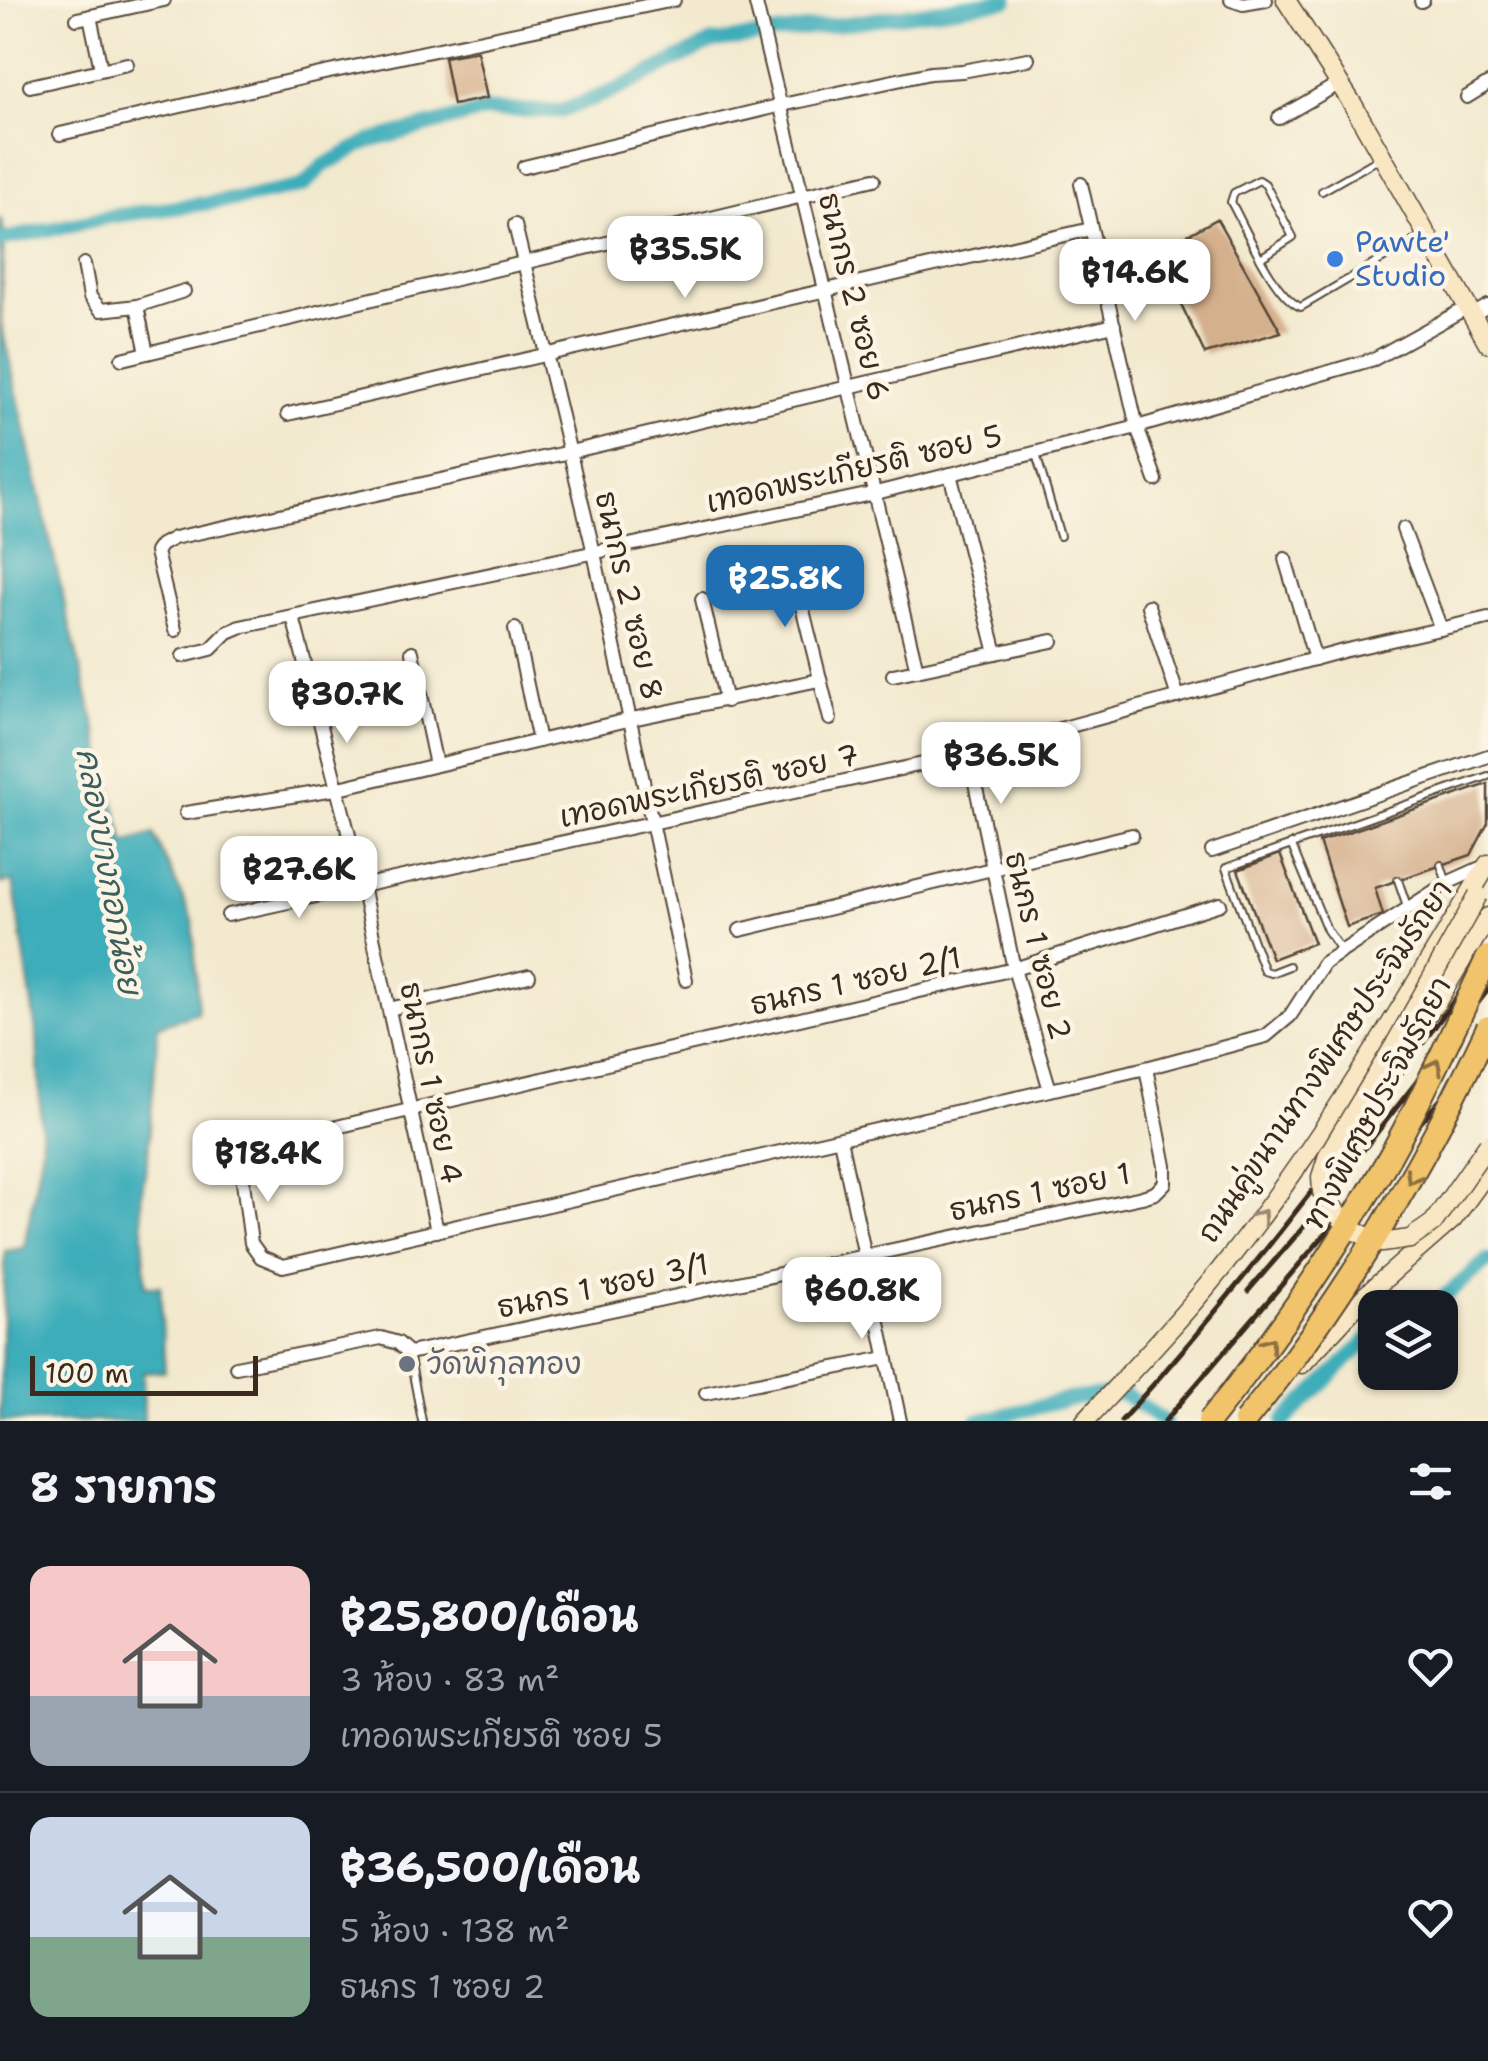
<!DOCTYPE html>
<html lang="th">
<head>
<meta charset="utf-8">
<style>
  :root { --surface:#171b24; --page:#20242c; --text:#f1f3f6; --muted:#9ea1a6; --line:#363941; --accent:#1f6fb2 }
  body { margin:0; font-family:"Shantell Sans","Playpen Sans Thai",sans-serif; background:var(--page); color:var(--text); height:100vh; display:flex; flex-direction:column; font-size:38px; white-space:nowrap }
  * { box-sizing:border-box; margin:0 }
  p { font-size:32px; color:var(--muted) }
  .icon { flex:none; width:55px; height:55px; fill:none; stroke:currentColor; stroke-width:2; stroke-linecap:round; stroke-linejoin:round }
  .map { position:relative; height:1421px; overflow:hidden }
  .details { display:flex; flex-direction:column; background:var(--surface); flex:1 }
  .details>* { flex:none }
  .buttons { position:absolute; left:1358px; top:1290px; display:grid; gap:20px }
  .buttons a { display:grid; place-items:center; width:100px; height:100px; border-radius:20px; background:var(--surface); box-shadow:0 2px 8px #0004; font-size:50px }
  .scale { position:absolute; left:30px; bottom:25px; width:228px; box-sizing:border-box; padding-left:10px; border:5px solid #3b2a1e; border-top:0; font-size:28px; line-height:35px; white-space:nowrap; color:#3b2a1e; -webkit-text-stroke:8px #fcf5e5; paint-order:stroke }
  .price { position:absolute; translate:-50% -85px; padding:0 22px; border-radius:20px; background:#fff; color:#222; font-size:32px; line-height:65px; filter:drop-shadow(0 2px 5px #0008) }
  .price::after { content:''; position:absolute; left:50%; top:60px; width:30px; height:22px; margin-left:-15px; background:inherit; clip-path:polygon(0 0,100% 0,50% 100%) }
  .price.current { background:var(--accent); color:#fff }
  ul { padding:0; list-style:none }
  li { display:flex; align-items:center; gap:30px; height:250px; padding:0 30px }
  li+li { border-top:2px solid var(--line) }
  li span { display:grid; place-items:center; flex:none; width:280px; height:200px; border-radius:20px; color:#555 }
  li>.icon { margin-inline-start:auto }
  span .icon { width:120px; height:120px; fill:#fffc; stroke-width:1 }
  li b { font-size:42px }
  h2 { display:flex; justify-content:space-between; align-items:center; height:120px; padding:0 30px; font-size:42px }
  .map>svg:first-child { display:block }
  .water { fill:#3dadba; stroke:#3c6c6c; stroke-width:2.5 }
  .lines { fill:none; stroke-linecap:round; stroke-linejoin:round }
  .canal { stroke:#3dadba; stroke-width:15 }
  .building { fill:#d5b08d }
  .lane-casing { stroke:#564738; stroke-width:10 }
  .street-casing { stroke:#564738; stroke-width:16 }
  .secondary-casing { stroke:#564738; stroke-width:21 }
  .lane { stroke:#fff; stroke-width:6 }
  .street { stroke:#fff; stroke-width:12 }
  .secondary { stroke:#f9e7c3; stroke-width:18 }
  .rail { stroke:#3b2a1e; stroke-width:5 }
  .secondary-bridge-casing { stroke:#564738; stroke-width:21; stroke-linecap:butt }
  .highway-bridge-casing { stroke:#564738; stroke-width:26; stroke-linecap:butt }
  .secondary-bridge { stroke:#f9e7c3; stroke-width:18 }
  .highway-bridge { stroke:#f1c36a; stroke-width:22 }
  .oneway { stroke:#8d6f40 }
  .oneway2 { stroke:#9a8870 }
  .shop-dot { fill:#3f7fe0; stroke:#fcf5e5; stroke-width:4 }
  .worship-dot { fill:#6b7280; stroke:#fcf5e5; stroke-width:4 }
  .labels { text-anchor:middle; stroke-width:9; stroke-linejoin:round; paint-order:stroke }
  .shop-label { font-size:30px; fill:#366cbe; stroke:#fcf5e5; text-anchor:start }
  .street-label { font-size:30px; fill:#3b2a1e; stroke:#fcf5e5 }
  .worship-label { font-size:30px; fill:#5b616d; stroke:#fcf5e5; text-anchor:start }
  .water-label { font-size:32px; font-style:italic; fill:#3c5e5c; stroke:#fcf5e5 }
</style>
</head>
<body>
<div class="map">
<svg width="1488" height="1421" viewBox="0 0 1488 1421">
  <rect width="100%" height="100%" fill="#fcf5e5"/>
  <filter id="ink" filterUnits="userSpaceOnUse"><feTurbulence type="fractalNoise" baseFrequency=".01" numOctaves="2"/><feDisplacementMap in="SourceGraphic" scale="20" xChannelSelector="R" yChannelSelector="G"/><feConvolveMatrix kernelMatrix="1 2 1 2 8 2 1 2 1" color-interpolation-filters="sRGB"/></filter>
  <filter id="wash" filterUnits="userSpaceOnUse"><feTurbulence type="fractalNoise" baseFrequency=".0048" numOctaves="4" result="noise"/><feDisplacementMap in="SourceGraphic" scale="40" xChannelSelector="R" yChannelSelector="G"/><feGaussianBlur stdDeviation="2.25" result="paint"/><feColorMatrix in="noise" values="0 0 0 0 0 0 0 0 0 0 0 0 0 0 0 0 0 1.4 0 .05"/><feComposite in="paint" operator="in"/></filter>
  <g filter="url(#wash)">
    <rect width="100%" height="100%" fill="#f2e9ce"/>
    <polygon class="water" points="0,217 4,231 1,323 68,619 125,843 154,834 193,920 198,1012 158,1026 148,1155 141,1196 146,1286 160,1286 165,1371 143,1372 144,1421 0,1421 5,1251 24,1248 42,1147 37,1038 13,881 0,884"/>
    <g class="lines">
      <g class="canal">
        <polyline points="0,240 113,216 245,198 303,186 323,166 367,142 487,110 561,111 616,90 711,43 1007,0"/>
        <polyline points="1426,1308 1438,1302 1488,1260"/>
        <polyline points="978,1421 1070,1399 1122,1393 1164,1421"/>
        <polyline points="1284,1421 1375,1333"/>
      </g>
    </g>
    <g id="blocks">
      <g class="building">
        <polygon points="477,51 487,98 453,105 444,57"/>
        <polygon points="1217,219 1281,332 1205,354 1156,252"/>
        <polygon points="1488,784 1488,823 1471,855 1375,888 1383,915 1347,927 1319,842"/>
        <polygon points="1280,854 1314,943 1272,959 1238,870"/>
      </g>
    </g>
  </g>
  <g filter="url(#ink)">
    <use href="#blocks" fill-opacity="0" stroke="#564738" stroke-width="2.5"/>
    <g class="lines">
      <defs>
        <g id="lane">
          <polyline points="1322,191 1382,157"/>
          <path d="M1262,257L1293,237L1265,184L1259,180L1234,193L1231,202C1246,229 1275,298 1301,307L1425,234"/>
          <polyline points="1036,454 1060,536"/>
          <polyline points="1291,844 1327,930 1341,950"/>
          <polyline points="1441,865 1447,883"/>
          <polyline points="1398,880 1407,906"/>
          <polyline points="1289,966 1271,973 1264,971 1226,868 1488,776"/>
          <polyline points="409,1353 422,1421"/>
        </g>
        <g id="street">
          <polyline points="755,0 917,670"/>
          <polyline points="1231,0 1243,4 1266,0"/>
          <polyline points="1421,1 1423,0"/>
          <polyline points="90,16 101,69"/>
          <polyline points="77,19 164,0"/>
          <polyline points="30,86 127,64"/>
          <polyline points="1467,97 1488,84"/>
          <polyline points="1279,118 1340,83"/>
          <polyline points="60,134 315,75 674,0"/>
          <polyline points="524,167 782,105 930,73 962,71 1028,59"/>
          <polyline points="1081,184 1137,427 1156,480"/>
          <polyline points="515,225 594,553 686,980"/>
          <polyline points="84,264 90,297 101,310 137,306 147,353"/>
          <polyline points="137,306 184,291"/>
          <polyline points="1472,315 1488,306"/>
          <polyline points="122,359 874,179"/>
          <polyline points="288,414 1091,229"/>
          <polyline points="950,474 996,653"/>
          <polyline points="1403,529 1441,629"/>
          <polyline points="1285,559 1315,659"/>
          <polyline points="793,570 830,719"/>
          <polyline points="702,599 726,701"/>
          <polyline points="1148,606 1178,697"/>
          <polyline points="293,617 362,886 437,1231"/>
          <polyline points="515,629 539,741"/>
          <polyline points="175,630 156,552 161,545 174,538 570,452 1114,325"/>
          <polyline points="412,652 436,765"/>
          <polyline points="183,656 211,649 228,632 240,627 876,493 1137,427 1374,359 1468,307"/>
          <polyline points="893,675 1052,641"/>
          <polyline points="969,754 1014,969 1050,1090"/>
          <polyline points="186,813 335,789 632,719 819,680"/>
          <polyline points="1212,851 1488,756"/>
          <polyline points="275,869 356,866"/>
          <polyline points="1220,904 1014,969 268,1143 248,1156 243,1182 251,1243 261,1257 283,1266 1146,1068 1266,1036 1290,1016 1324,963 1447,883 1487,865"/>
          <polyline points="228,915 969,754 1343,651 1488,618"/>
          <polyline points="740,930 1132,835"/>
          <polyline points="389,1009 529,976"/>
          <polyline points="840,1139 900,1421"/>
          <polyline points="236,1367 381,1338 398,1343 409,1353 1142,1197 1155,1193 1165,1183 1165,1166 1146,1068"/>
          <polyline points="706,1393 886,1358"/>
        </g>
        <g id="secondary">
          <polyline points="1286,0 1352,103 1488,343"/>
          <polyline points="1393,1057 1436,1003 1488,917"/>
          <polyline points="1302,1364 1366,1295 1453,1219 1488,1171"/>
          <path d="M1085,1421C1135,1367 1187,1313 1232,1255C1328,1133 1408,996 1488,864"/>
        </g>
      </defs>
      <use href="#lane" class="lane-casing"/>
      <use href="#street" class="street-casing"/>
      <use href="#secondary" class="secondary-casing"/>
      <use href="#lane" class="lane"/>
      <use href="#street" class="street"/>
      <use href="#secondary" class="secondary"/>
      <g class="rail">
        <polyline points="1248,1291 1301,1230 1488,990"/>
        <path d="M1121,1421C1253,1274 1373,1114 1488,953"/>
        <polyline points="1165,1421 1488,1044"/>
      </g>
      <defs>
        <polyline id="secondary-bridge" points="1478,895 1394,1046 1328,1155 1321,1177 1322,1192 1348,1228 1382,1243 1410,1239 1433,1223 1488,1144"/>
        <g id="highway-bridge">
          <path d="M1209,1421C1277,1337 1337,1249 1390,1156C1426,1092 1456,1023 1488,957"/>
          <path d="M1245,1421C1344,1301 1422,1168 1488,1027"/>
        </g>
      </defs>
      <use href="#secondary-bridge" class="secondary-bridge-casing"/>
      <use href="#highway-bridge" class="highway-bridge-casing"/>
      <use href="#secondary-bridge" class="secondary-bridge"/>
      <use href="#highway-bridge" class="highway-bridge"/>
    </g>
    <defs><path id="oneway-chevron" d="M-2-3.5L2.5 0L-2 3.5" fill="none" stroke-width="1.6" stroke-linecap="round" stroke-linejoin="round" transform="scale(2.5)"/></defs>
    <g class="oneway">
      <use href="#oneway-chevron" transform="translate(1435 1066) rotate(-63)"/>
      <use href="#oneway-chevron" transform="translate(1412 1177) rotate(120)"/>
      <use href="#oneway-chevron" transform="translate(1269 1344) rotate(-54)"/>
    </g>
    <use class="oneway2" href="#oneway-chevron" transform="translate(1261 1216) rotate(-55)"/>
  </g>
  <circle class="shop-dot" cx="1335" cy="259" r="10"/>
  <circle class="worship-dot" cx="407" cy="1364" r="10"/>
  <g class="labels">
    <g class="shop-label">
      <text x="1355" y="252">Pawte'<tspan x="1355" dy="34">Studio</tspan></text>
    </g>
    <g class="street-label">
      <text transform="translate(854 297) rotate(76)" y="10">ธนากร 2 ซอย 6</text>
      <text transform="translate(854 469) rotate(-13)" y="10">เทอดพระเกียรติ ซอย 5</text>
      <text transform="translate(629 596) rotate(77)" y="10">ธนากร 2 ซอย 8</text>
      <text transform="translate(709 786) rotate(-12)" y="10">เทอดพระเกียรติ ซอย 7</text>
      <text transform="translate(1038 946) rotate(76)" y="10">ธนกร 1 ซอย 2</text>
      <text transform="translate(856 981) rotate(-13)" y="10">ธนกร 1 ซอย 2/1</text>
      <text transform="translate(1325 1061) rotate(-56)" y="10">ถนนคู่ขนานทางพิเศษประจิมรัถยา</text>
      <text transform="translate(431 1083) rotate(78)" y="10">ธนากร 1 ซอย 4</text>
      <text transform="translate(1377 1103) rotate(-62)" y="10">ทางพิเศษประจิมรัถยา</text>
      <text transform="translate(1040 1192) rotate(-12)" y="10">ธนกร 1 ซอย 1</text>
      <text transform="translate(603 1286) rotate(-12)" y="10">ธนกร 1 ซอย 3/1</text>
    </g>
    <g class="worship-label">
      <text x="427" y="1374">วัดพิกุลทอง</text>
    </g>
    <g class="water-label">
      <text transform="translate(109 871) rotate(80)" y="11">คลองบางกอกน้อย</text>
    </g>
  </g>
</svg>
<div class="buttons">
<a><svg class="icon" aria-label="layers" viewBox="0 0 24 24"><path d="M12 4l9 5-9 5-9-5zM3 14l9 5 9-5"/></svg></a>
</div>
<div class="scale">100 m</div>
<b class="price" style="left:685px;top:301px">฿35.5K</b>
<b class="price" style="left:1135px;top:324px">฿14.6K</b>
<b class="price current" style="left:785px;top:630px">฿25.8K</b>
<b class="price" style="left:347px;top:746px">฿30.7K</b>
<b class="price" style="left:1001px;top:807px">฿36.5K</b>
<b class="price" style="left:299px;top:921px">฿27.6K</b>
<b class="price" style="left:268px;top:1205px">฿18.4K</b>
<b class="price" style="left:862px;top:1342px">฿60.8K</b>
</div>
<section class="details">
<h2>8 รายการ<svg class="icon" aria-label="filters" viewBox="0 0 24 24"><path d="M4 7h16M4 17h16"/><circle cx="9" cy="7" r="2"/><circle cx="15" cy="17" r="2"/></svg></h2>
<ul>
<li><span style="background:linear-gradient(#f6c9c9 65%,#9aa5b1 0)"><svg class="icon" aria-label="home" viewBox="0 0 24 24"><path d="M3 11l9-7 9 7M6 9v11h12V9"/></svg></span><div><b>฿25,800/เดือน</b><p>3 ห้อง · 83 m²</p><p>เทอดพระเกียรติ ซอย 5</p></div><svg class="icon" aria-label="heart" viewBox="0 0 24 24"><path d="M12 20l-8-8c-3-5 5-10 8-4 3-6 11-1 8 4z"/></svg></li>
<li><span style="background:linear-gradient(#c9d6e8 60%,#7fa58c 0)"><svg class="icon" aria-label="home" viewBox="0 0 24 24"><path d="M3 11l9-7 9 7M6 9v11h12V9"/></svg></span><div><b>฿36,500/เดือน</b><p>5 ห้อง · 138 m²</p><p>ธนกร 1 ซอย 2</p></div><svg class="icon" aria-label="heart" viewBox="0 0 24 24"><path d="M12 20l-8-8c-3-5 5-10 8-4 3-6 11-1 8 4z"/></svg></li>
</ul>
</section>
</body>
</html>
